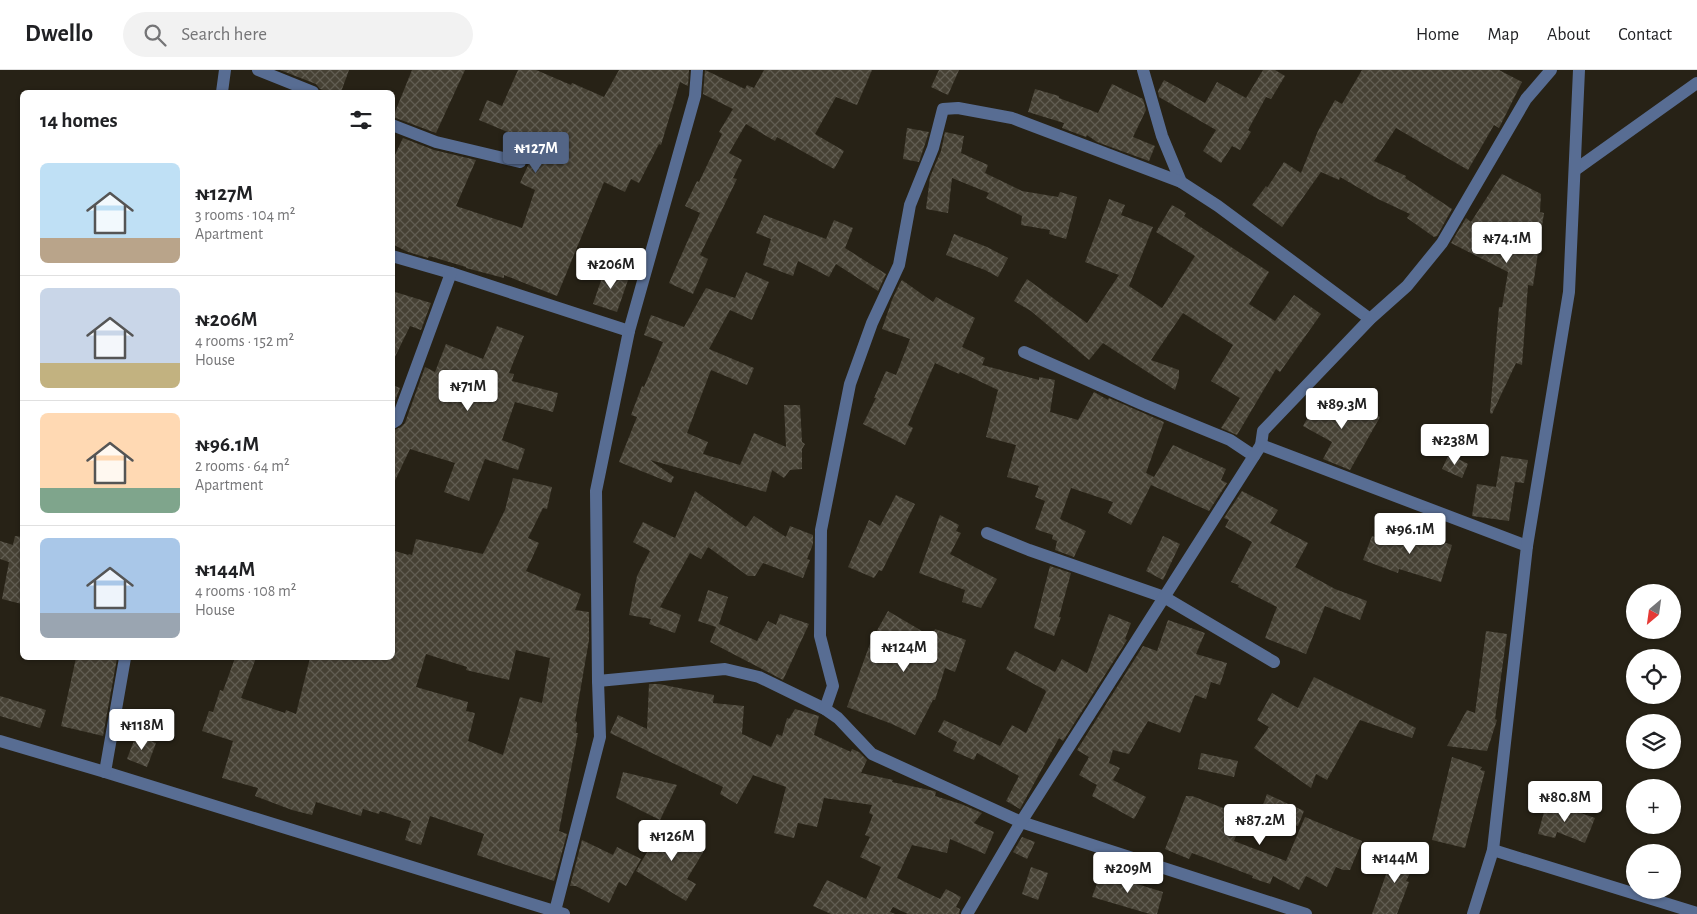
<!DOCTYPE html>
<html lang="en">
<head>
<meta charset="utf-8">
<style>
  :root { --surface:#fff; --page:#f2f2f2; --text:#202124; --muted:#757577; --line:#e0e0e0; --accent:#536586 }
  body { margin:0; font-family:"Alegreya Sans",sans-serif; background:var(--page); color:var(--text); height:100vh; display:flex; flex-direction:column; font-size:19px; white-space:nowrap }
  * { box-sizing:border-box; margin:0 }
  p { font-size:16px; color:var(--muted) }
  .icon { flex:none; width:28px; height:28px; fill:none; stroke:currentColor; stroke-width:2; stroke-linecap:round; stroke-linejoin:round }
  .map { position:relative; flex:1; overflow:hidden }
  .sheet { position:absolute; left:20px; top:20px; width:375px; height:570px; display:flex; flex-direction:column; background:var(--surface); border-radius:8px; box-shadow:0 1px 4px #0004 }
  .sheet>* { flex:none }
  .needle { width:32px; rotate:209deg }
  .tools { position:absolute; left:1626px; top:514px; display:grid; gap:10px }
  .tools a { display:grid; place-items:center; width:55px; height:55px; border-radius:50%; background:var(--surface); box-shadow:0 1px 4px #0004; font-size:25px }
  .price { position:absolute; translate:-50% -42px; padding:0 11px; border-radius:5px; background:#fff; color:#222; font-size:16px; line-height:32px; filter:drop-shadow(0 1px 2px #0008) }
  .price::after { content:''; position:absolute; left:50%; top:30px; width:15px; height:11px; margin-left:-8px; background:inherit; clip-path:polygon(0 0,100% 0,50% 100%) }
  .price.selected { background:var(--accent); color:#fff }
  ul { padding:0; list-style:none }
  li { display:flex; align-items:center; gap:15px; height:125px; padding:0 20px }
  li+li { border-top:1px solid var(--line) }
  li span { display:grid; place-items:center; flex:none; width:140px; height:100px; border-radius:8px; color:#555 }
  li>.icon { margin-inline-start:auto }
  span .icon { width:60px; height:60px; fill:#fffc; stroke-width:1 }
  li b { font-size:21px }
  h2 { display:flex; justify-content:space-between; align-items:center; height:60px; padding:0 20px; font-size:21px }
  header { display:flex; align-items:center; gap:30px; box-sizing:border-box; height:70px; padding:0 25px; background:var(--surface); border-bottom:1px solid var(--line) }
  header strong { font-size:24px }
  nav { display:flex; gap:28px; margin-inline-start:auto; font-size:18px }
  .search { width:350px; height:45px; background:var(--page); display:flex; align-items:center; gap:12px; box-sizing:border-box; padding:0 18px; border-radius:28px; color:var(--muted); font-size:19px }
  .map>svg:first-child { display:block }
  .building { fill:url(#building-cross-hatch); fill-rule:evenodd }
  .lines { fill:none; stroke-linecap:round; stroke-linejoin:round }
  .minor { stroke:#586d93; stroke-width:12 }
</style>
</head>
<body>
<header>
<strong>Dwello</strong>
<div class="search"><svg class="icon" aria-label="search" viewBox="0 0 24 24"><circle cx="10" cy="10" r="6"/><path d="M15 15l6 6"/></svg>Search here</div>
<nav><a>Home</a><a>Map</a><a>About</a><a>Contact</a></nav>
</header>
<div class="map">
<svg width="1697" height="844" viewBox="0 0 1697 844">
  <defs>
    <pattern id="building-cross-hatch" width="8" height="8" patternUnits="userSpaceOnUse" patternTransform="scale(1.25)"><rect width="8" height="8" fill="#464134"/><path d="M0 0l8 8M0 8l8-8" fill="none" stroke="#615d52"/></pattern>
  </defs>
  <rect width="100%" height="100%" fill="#272216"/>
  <g class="building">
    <polygon points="280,0 349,0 341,22 329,22 320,19 316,14"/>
    <polygon points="412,0 465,0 436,63 393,47"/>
    <polygon points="518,0 536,0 571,15 572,13 604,27 619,0 689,0 688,16 680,12 661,75 659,74 639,113 631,109 625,122 604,112 557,226 504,205 504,208 466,198 466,197 429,186 428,188 408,182 392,174 392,91 403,68 434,80 476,90 456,136 522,158 535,120 520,113 531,89 515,80 522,68 479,50 487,30 502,36"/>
    <polygon points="705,0 745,19 747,15 754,18 764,0 872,0 857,35 836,27 815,64 844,81 834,99 777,67 775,71 746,54 729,83 742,90 733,108 737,109 700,185 708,189 693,224 669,213 700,143 685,136 697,111 699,112 722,64 719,62 733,39 703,24"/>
    <polygon points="939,0 959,0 948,25 931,17"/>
    <polygon points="1263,0 1275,0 1285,6 1271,29 1266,27 1248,60 1251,62 1240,80 1232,76 1221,93 1203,81 1216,60 1159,27 1158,21 1164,10 1205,33 1217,12 1246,28"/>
    <polygon points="1362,0 1499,0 1522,12 1499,58 1494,55 1468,100 1396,58 1374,91 1406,106 1405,108 1452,139 1437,166 1434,167 1407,148 1410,144 1378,129 1340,107 1339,110 1321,102 1282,157 1252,135 1266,116 1267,118 1284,92 1301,103 1318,61 1335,30 1342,34"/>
    <polygon points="1112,14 1143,29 1146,40 1133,67 1155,76 1149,91 1097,72 1087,65 1086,67 1062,58 1064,53 1028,42 1035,19 1059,26 1059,28 1098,43"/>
    <polygon points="907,58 929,62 919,92 903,89"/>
    <polygon points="945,62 964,66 961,83 988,95 985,103 1022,121 1058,127 1060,122 1077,127 1066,169 1049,164 1050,160 1021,155 1022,146 986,128 989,123 952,108 948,143 926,139 930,107 941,81"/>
    <polygon points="1502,104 1541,124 1540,142 1544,143 1533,216 1528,215 1522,295 1516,293 1492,344 1490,343 1499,237 1502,237 1508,202 1451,173 1466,148 1471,152"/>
    <polygon points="1109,129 1125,135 1121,145 1153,157 1129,216 1162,238 1195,186 1156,162 1172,135 1186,143 1184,146 1269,202 1249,234 1275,251 1294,225 1321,244 1280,302 1276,299 1237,365 1221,358 1240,328 1211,311 1233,275 1183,243 1151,290 1179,300 1179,307 1175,320 1103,273 1089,290 1031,241 1014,231 1027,209 1087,253 1119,205 1085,192"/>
    <polygon points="764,145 826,169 834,150 853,158 845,178 886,204 878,221 836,194 829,207 798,191 793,206 763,195 771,169 756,163"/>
    <polygon points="954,164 987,177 1008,188 998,207 985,200 946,185"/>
    <polygon points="605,199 629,207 617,242 593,234"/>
    <polygon points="746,202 769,212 752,250 730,240 709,279 754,298 747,315 711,300 687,363 708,372 703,384 740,395 754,363 786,377 784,335 800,335 802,372 805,374 802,379 802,399 790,400 784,408 772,400 766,422 650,390 674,407 671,413 619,392 637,347 631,345 642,316 644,317 663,272 644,265 651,245 684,257 706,218 735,228"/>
    <polygon points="902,210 933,232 936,227 975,248 962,277 985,288 982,295 1039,310 1039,307 1055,310 1050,342 1078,350 1094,322 1108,330 1109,328 1164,352 1146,403 1154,407 1173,375 1226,399 1221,410 1227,413 1209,441 1151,415 1131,455 1108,443 1113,432 1071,418 1060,449 1086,461 1074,487 1055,480 1057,471 1052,469 1053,465 1035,459 1045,431 1035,427 1039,416 1007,407 1016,375 986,367 998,320 960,302 959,304 935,293 908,355 913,358 905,375 863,354 876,328 874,328 886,301 896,305 910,269 882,259 892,230 900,213"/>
    <polygon points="392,221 431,233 421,260 410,256 392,293"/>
    <polygon points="497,256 524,266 509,303 514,304 512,311 558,323 553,342 515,332 502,370 525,379 518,400 485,389 469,431 444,422 455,393 410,379 392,417 392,361 401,357 405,353 425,297 435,302 446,274 483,289"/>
    <polygon points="392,315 400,318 392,339"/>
    <polygon points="1320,326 1349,342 1354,332 1380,347 1350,400 1323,389 1332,372 1303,356"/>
    <polygon points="1449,384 1468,394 1462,408 1442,399"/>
    <polygon points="1501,386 1528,390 1524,413 1515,412 1509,451 1472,446 1477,414 1496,417"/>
    <path d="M513,408L552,417L547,439L543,438L528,468L539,473L526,501L581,524L575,540L589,542V570L575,651L577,652L576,663H578L559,761L567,764L554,811L477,785L484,764L430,746L421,775L405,770L411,751L380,741L379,744L363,739L361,746L316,732L312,745L292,740L255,726L258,718L222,708L233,671L202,661L209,641L213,642L220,620L223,621L235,588H256L241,628L285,643L286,640L296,644L310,588H392V480L408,485L409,484L412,485L416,469L483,484L505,440ZM516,580L550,588L542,633L520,627L503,685L468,671L475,643L466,641L468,632L416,617L426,584L467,597L466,600L509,610Z"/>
    <polygon points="695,421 746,457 754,446 786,467 790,456 813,465 813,474 807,489 810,490 803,508 763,493 755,506 748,506 708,477 701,489 690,483 660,537 681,545 675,563 649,554 651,549 629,545 637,506 650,481 633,472 643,452 675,468"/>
    <polygon points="1242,421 1278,440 1270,453 1308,473 1295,497 1335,519 1367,531 1360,550 1325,536 1306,584 1265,568 1277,537 1238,517 1239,515 1231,512 1252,472 1225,457 1229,450 1224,448"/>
    <polygon points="896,425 915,434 882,501 879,500 874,508 848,497 869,450 880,456"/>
    <polygon points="940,445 959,455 956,461 961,463 950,484 997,509 981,538 962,532 965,520 919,503"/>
    <polygon points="1398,458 1426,468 1426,466 1452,475 1441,512 1399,499 1398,503 1363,490 1372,466 1393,474"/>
    <polygon points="15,466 22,467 22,534 2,529 9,492 0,489 0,471 13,475"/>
    <polygon points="1163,466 1180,474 1163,510 1146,501"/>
    <polygon points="1050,496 1071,503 1059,547 1061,547 1054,566 1034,558"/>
    <polygon points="708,520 728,527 719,554 757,571 768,551 776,555 780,544 809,554 783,610 710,572 716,557 698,551"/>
    <polygon points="888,541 932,567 935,559 966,570 955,602 945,598 935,630 933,630 915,665 892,654 847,637 871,571"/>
    <polygon points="1109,544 1131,553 1125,569 1127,570 1063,671 1059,668 1020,739 1006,731 1019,706 977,683 974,690 953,681 957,672 938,662 944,650 1000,676 1012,655 1026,663 1046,622 1045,620 1006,599 1015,581 1055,602 1062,589 1087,603"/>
    <polygon points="1168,550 1205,563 1196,584 1227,593 1220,615 1211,612 1206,629 1195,625 1180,663 1148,651 1129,684 1113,680 1109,693 1120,698 1113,710 1146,727 1134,749 1092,726 1097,715 1079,705 1089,687 1077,680 1143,576 1157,581"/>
    <polygon points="1486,561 1507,564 1495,649 1497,650 1487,681 1447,676 1467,640 1475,643"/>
    <polygon points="76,588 117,588 103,666 61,656"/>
    <polygon points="1314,607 1416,658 1412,668 1360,650 1327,710 1316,704 1311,718 1254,678 1269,657 1257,650 1272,623 1298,638"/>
    <polygon points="649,614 659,614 714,625 713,633 744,636 742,664 771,677 777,664 782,666 787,648 789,649 795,639 819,646 814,665 851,682 852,679 859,682 867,690 861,703 893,710 892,712 934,721 936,722 935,726 961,734 982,743 974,753 994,762 985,784 950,769 947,783 912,775 897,808 940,829 946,819 961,827 956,837 960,839 959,844 908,844 893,837 890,842 895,844 831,844 813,836 827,810 866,829 881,797 860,787 870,767 865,765 873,745 869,743 872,735 824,728 817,757 798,753 794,768 774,763 786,717 753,705 737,734 720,724 723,717 610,663 618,645 647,659"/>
    <polygon points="0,626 46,640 40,658 0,646"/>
    <polygon points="136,665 156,673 147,697 127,689"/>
    <polygon points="1201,683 1238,691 1234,707 1198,699"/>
    <polygon points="1452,687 1482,697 1480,700 1485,701 1465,778 1432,770"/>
    <polygon points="623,702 677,715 660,750 616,728"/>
    <polygon points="1267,724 1304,741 1298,756 1260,743"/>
    <polygon points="1186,726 1192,726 1244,746 1234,771 1286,791 1305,747 1362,771 1350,800 1343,800 1336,797 1327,817 1306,806 1299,820 1273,806 1270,814 1252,808 1253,806 1192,783 1189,789 1165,779"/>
    <polygon points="1547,731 1595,748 1585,773 1557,762 1555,768 1538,764"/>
    <polygon points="663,755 705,779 687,809 696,814 686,831 636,801"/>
    <polygon points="1022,767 1035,772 1027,789 1013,782"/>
    <polygon points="582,770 613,785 617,777 641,789 626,816 619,812 609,833 576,816 570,816"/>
    <polygon points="1395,779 1417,790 1406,811 1409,812 1397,844 1372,844"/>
    <polygon points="1031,797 1048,803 1038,830 1022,824"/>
    <polygon points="1101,803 1163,822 1157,844 1150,844 1092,827"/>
  </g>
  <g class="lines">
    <g class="minor">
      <polyline points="258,0 313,22"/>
      <polyline points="1143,0 1162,66 1181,112"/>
      <polyline points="222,22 225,0"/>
      <polyline points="392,55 436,72 520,92"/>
      <polyline points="1575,100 1697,13"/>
      <polyline points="392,186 451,203 629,261"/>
      <polyline points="1024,282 1142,334 1230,370 1254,386"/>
      <polyline points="392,353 397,350 451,203"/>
      <polyline points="1261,375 1527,476"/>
      <polyline points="987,463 1029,480 1164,527 1274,592"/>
      <polyline points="598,611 725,599 759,607 825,639 838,648 872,684 1021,752 1306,844"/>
      <polyline points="825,639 833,616 820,566 821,460 850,314 872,253 899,195 910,135 933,78 943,39 958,38 1012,48 1181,112 1218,136 1370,249"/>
      <polyline points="0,671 105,702 564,844"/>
      <polyline points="105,702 125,588"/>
      <polyline points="1493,780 1697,843"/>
      <polyline points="555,841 600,667 598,611 596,421 629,261 695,26 697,0"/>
      <polyline points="967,844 1021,752 1261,375 1263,361 1370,249 1407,216 1442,173 1526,29 1551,0"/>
      <polyline points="1473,844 1493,780 1527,476 1569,222 1579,0"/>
    </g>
  </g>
</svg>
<div class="tools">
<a><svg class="needle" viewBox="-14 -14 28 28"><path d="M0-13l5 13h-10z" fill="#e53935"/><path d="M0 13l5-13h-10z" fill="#757577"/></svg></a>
<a><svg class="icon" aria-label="locate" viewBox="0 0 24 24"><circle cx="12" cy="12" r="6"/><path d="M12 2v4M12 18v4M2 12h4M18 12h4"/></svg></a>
<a><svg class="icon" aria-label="layers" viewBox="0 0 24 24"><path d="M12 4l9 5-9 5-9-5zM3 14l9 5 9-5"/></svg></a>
<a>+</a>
<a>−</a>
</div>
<b class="price selected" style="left:536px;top:104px">₦127M</b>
<b class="price" style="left:1507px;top:194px">₦74.1M</b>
<b class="price" style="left:611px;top:220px">₦206M</b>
<b class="price" style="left:468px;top:342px">₦71M</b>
<b class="price" style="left:1342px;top:360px">₦89.3M</b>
<b class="price" style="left:1455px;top:396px">₦238M</b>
<b class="price" style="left:1410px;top:485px">₦96.1M</b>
<b class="price" style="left:904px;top:603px">₦124M</b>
<b class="price" style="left:142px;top:681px">₦118M</b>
<b class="price" style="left:1565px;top:753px">₦80.8M</b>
<b class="price" style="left:1260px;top:776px">₦87.2M</b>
<b class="price" style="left:672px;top:792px">₦126M</b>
<b class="price" style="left:1395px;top:814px">₦144M</b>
<b class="price" style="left:1128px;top:824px">₦209M</b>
<section class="sheet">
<h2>14 homes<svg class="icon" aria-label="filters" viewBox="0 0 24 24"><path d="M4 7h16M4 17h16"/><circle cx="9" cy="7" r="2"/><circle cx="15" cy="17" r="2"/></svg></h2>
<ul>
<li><span style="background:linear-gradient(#bfe0f5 75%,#b9a48a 0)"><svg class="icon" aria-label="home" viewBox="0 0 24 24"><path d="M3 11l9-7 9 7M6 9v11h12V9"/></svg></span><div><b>₦127M</b><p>3 rooms · 104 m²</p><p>Apartment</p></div></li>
<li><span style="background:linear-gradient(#c9d6e8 75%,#c2b280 0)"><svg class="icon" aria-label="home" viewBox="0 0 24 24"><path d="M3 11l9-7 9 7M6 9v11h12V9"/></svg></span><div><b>₦206M</b><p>4 rooms · 152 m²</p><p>House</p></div></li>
<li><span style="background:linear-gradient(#ffd9b3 75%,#7fa58c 0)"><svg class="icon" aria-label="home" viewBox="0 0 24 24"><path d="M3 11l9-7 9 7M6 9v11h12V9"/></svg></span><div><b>₦96.1M</b><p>2 rooms · 64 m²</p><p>Apartment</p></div></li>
<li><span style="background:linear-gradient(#a9c7e8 75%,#9aa5b1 0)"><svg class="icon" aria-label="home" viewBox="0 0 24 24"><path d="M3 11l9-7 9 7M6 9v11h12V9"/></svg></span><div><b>₦144M</b><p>4 rooms · 108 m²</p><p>House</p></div></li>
</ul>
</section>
</div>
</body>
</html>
